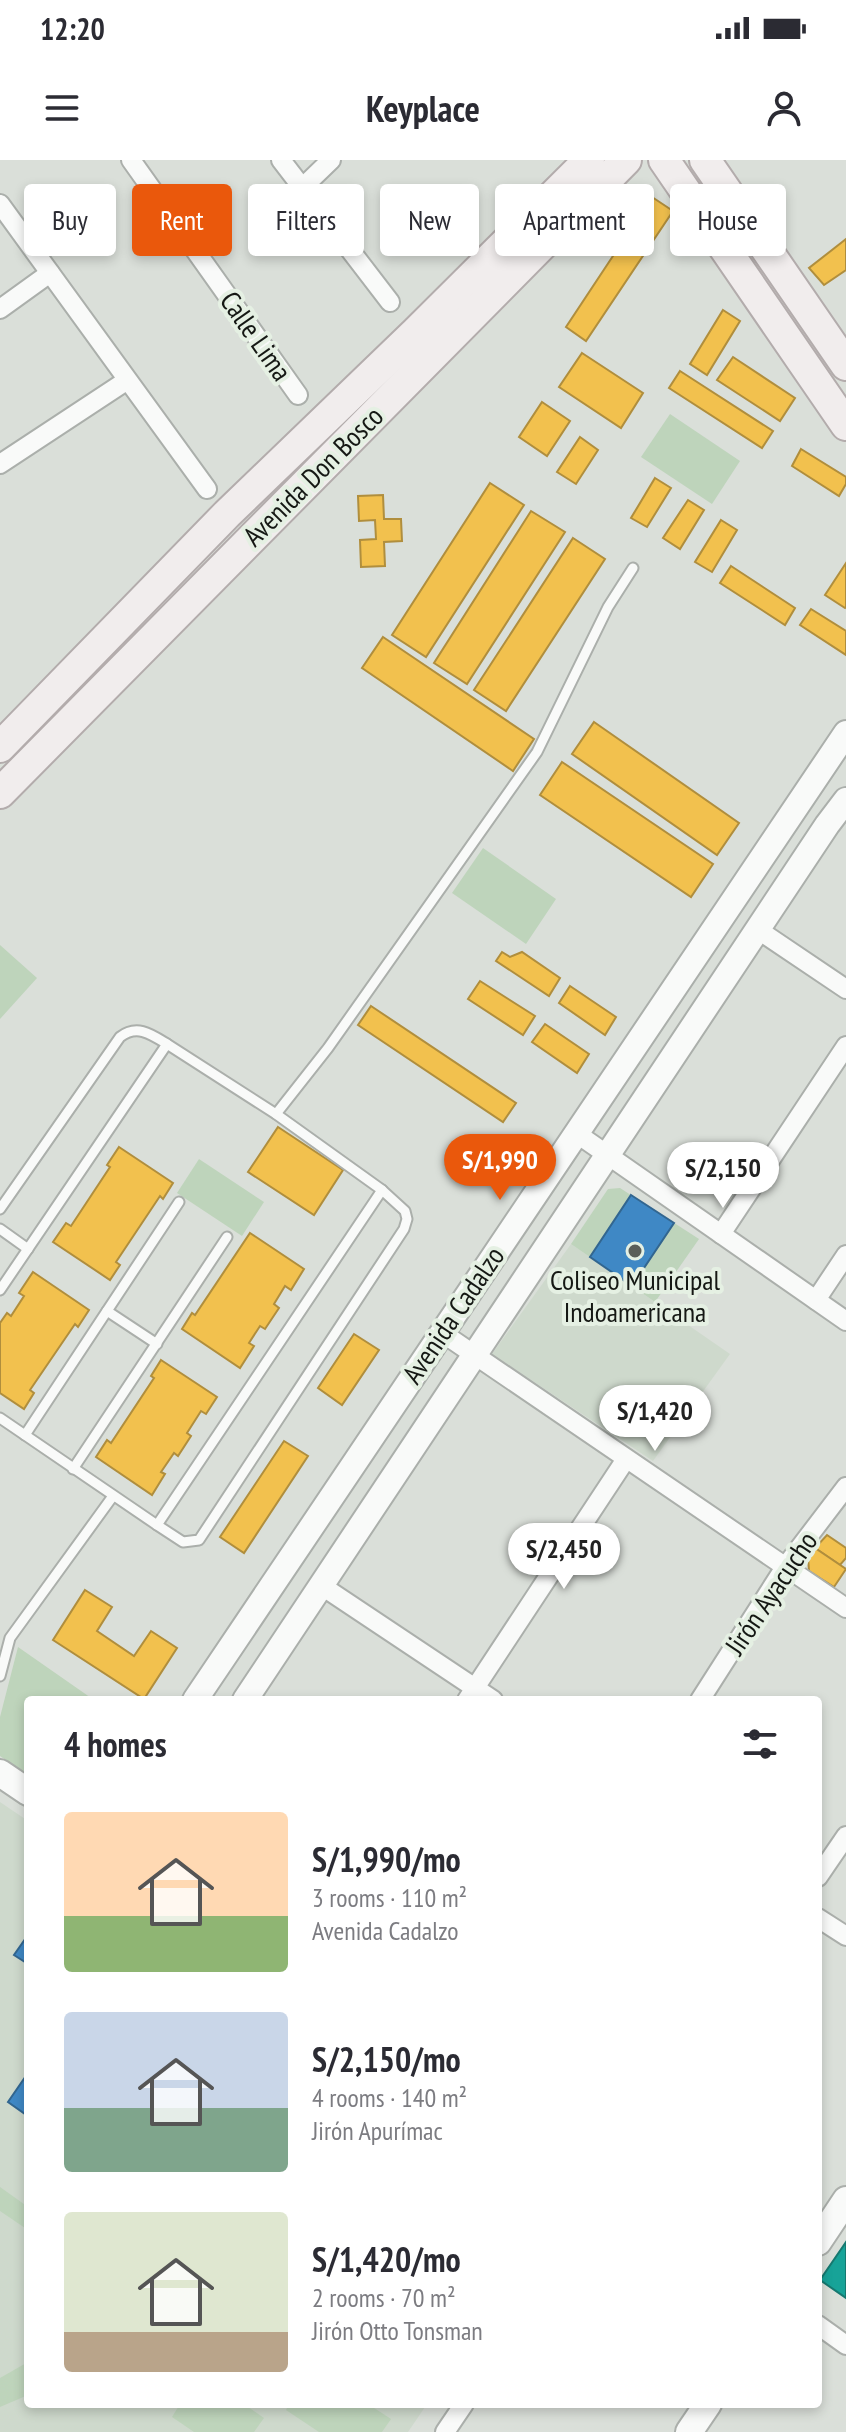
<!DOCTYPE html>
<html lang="en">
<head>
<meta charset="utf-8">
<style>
  :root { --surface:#fff; --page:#f2f2f3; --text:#2b2b33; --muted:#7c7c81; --accent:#ea580c }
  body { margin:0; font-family:"PT Sans Narrow",sans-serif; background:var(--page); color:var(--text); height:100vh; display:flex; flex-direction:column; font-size:30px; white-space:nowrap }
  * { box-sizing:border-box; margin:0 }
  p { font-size:26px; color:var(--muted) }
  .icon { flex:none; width:44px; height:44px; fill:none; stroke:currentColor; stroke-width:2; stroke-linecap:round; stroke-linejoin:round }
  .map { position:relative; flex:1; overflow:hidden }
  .side { position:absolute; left:24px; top:1536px; width:798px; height:712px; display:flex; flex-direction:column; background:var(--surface); border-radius:8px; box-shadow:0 4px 12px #0003 }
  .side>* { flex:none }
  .banner { position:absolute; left:24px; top:24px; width:798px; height:72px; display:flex; gap:16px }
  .price { position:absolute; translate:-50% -68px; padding:0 18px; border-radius:28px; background:#fff; color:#222; font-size:26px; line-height:52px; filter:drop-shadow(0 2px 4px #0008) }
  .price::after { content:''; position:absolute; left:50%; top:48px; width:24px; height:18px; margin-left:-12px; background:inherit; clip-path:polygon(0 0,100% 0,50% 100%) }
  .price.on { background:var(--accent); color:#fff }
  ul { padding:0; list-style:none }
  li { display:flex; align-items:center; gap:24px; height:200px; padding:0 40px }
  li span { display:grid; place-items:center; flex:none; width:224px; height:160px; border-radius:8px; color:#555 }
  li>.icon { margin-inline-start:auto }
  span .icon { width:96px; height:96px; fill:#fffc; stroke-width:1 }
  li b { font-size:34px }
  h2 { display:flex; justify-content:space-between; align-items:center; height:96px; padding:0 40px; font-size:34px }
  .chip { padding:0 28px; border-radius:8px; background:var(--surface); box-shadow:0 4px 12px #0003; font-size:28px; line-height:72px }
  .chip.on { background:var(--accent); color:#fff }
  .status { display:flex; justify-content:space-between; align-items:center; height:56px; padding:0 40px; background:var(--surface); direction:ltr }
  .status svg { height:22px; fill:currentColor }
  header { display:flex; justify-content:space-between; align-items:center; height:104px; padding:0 40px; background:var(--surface); font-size:36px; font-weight:600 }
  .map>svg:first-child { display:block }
  .built { fill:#ced9cc }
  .green { fill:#bed4bb }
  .homes { fill:#f2c14e; stroke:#b08e3d; stroke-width:2 }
  .schools { fill:#3f88c5; stroke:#326690; stroke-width:2 }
  .public { fill:#17a398; stroke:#167970; stroke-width:2 }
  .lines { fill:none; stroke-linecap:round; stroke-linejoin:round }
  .service-casing { stroke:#abafab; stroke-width:13 }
  .minor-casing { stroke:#abafab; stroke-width:22 }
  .tertiary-casing { stroke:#abafab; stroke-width:28 }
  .secondary-casing { stroke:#abafab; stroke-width:30 }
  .primary-casing { stroke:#b3acac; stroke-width:34 }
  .service { stroke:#f9faf9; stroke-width:9 }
  .minor { stroke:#f9faf9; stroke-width:18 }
  .tertiary { stroke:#f9faf9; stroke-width:24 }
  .secondary { stroke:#f9faf9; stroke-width:26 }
  .primary { stroke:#f1eded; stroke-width:30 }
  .poi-dot { fill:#5a5e59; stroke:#e5f0e3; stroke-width:3 }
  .labels { text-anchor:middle; stroke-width:8; stroke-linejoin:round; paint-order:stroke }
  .street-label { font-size:28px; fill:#151814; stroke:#e5f0e3 }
  .poi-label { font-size:28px; fill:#151814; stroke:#e5f0e3 }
</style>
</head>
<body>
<div class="status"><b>12:20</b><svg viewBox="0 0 49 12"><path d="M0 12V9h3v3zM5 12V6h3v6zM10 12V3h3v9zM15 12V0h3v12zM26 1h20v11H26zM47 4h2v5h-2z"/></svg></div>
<header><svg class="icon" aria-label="menu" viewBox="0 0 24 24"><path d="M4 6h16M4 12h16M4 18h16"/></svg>Keyplace<svg class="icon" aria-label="person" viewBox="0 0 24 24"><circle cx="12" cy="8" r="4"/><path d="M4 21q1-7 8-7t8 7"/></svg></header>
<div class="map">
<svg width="846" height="2272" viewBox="0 0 846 2272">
  <rect width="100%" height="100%" fill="#dadfd9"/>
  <g class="built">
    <polygon points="571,1084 730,1194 653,1301 492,1194"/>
    <polygon points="0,1642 28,1661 28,2244 427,2244 408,2272 0,2272"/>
  </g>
  <g class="green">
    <polygon points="670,254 740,301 712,344 641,297"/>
    <polygon points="483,688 556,739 526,784 452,733"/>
    <polygon points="0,785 37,818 0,859"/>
    <polygon points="199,999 264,1042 242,1076 177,1033"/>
    <polygon points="620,1028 699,1079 655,1142 571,1084 608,1029"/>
    <polygon points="18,1487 94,1540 28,1540 28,1615 0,1596 0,1557"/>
    <polygon points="0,2027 28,2047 28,2070 0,2051"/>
    <polygon points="28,2202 28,2235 0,2247 0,2218"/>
    <polygon points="180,2244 244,2244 264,2258 254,2272 194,2272 172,2257"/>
    <polygon points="289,2244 368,2244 391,2259 382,2272 319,2272 286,2250"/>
  </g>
  <g class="homes">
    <polygon points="652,37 673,51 586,181 566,167"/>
    <polygon points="846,79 846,110 824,125 809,108"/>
    <polygon points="723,150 740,161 707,215 690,204"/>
    <polygon points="582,193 643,233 621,268 559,227"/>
    <polygon points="733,197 795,238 780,261 717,220"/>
    <polygon points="680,211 773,271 762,288 669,228"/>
    <polygon points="542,242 570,261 547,296 519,277"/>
    <polygon points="580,277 598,290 576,324 557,312"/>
    <polygon points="801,289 846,317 846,324 839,336 792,306"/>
    <polygon points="655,318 671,328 647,367 631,358"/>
    <polygon points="490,323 524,345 426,497 392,475"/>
    <polygon points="383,335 384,359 401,359 402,381 384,382 385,406 361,407 360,380 376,379 375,360 359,361 358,336"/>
    <polygon points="688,340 704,350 680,389 663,378"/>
    <polygon points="531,351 565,372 467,524 434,503"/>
    <polygon points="721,360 737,370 712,412 695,402"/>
    <polygon points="573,378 605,399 506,551 474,530"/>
    <polygon points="846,403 846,447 845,448 825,435"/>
    <polygon points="731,406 795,448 785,465 720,423"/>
    <polygon points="811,449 846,471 846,495 800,465"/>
    <polygon points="383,477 534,579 513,611 362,508"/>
    <polygon points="594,562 739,663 717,695 572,594"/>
    <polygon points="562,602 713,704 691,737 540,635"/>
    <polygon points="502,792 510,797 522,792 560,818 549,836 496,801"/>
    <polygon points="480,821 535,856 523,875 468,839"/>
    <polygon points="570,826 616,857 605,875 559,843"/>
    <polygon points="371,846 516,943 503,962 358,865"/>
    <polygon points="545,864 589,894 577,913 532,882"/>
    <polygon points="278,967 343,1010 314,1055 248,1012"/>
    <polygon points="119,987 173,1023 163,1039 160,1036 116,1102 120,1105 110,1120 53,1082 66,1063 71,1066 110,1007 107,1005"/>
    <polygon points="250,1073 304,1109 291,1130 285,1126 274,1144 279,1148 265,1169 260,1166 249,1183 254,1186 240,1208 182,1169 192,1153 195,1155"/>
    <polygon points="33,1112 89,1150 78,1167 75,1164 30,1230 34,1233 24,1249 0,1233 0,1163 7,1153 11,1156 24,1136 19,1133"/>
    <polygon points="354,1174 379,1190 342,1245 318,1228"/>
    <polygon points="161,1200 217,1237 206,1254 201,1251 187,1273 191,1276 178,1296 174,1293 161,1312 165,1314 152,1335 96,1297 107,1280 111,1283 154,1218 151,1216"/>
    <polygon points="284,1281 308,1296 244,1393 220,1377"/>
    <polygon points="827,1375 846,1388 846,1398 840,1405 815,1388"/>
    <polygon points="815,1388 846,1409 834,1427 809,1411 808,1397"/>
    <polygon points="85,1430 112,1447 97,1471 134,1496 151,1471 177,1488 144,1539 53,1480"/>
  </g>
  <g class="schools">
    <polygon points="631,1035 674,1063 632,1126 590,1097"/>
    <polygon points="28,1775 28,1804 14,1795"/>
    <polygon points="28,1913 28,1949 25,1954 8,1942"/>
  </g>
  <polygon class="public" points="846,2082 846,2138 820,2120"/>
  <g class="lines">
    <defs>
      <g id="service">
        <polyline points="276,954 328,888 537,592 608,447 633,408"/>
        <path d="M0,1049L120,877C137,864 151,874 167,884"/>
        <polyline points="0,1069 28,1089"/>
        <polyline points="0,1130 167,884 276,954 382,1030 405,1051 407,1059 404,1069 199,1380 183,1382 157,1365"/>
        <polyline points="107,1151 157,1184"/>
        <polyline points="0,1258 157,1365 382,1030"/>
        <polyline points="25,1275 179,1042"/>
        <polyline points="73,1309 227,1077"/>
        <polyline points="0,1516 10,1478 113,1336"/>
      </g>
      <g id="minor">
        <polyline points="131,0 298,235"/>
        <polyline points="281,0 390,142"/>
        <polyline points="302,28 331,0"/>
        <polyline points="0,44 207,329"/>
        <polyline points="0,149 50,113"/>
        <polyline points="0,304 126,221"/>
        <polyline points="757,769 846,829"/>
        <polyline points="576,973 846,1161"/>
        <polyline points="721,1074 846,886"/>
        <polyline points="816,1140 846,1095"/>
        <polyline points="441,1172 846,1448"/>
        <polyline points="322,1426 493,1540"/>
        <polyline points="467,1540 626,1299"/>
        <polyline points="700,1540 785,1407 846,1327"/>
        <polyline points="818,1717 846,1676"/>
        <polyline points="818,1758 846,1776"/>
        <polyline points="818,2165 846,2185"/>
        <polyline points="445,2272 464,2244"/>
      </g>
      <g id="tertiary">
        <polyline points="195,1540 846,573"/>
        <polyline points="245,1540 827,665 846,640"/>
      </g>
      <g id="secondary">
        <polyline points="0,1613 28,1632"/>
        <polyline points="818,2082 846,2040"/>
        <polyline points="689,2272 708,2244"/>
      </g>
      <g id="primary">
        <polyline points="664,0 846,265"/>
        <polyline points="705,0 846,205"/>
        <polyline points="0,587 227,354 416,172 589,0"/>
        <polyline points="0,633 626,0"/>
      </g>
    </defs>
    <use href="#service" class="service-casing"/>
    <use href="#minor" class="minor-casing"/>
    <use href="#tertiary" class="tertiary-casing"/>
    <use href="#secondary" class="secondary-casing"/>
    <use href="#primary" class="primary-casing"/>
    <use href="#service" class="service"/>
    <use href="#minor" class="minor"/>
    <use href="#tertiary" class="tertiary"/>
    <use href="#secondary" class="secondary"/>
    <use href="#primary" class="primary"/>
  </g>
  <circle class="poi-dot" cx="635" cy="1091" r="8"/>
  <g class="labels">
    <g class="street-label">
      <text transform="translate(256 176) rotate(55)" y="10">Calle Lima</text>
      <text transform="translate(313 316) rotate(-45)" y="10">Avenida Don Bosco</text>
      <text transform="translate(453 1155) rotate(-56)" y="10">Avenida Cadalzo</text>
      <text transform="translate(771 1433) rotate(-56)" y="10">Jirón Ayacucho</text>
    </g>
    <g class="poi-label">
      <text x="635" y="1130">Coliseo Municipal<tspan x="635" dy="32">Indoamericana</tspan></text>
    </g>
  </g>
</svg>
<b class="price on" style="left:500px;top:1042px">S/1,990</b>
<b class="price" style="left:723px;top:1050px">S/2,150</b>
<b class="price" style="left:655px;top:1293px">S/1,420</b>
<b class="price" style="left:564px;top:1431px">S/2,450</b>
<div class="banner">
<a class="chip">Buy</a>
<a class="chip on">Rent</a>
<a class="chip">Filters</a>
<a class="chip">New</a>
<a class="chip">Apartment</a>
<a class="chip">House</a>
</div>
<section class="side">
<h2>4 homes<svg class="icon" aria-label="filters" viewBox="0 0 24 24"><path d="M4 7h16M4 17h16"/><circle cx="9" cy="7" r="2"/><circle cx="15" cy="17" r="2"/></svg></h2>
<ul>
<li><span style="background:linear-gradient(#ffd9b3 65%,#8fb573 0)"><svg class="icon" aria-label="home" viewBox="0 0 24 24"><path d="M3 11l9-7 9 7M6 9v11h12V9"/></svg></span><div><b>S/1,990/mo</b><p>3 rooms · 110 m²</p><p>Avenida Cadalzo</p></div></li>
<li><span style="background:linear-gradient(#c9d6e8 60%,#7fa58c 0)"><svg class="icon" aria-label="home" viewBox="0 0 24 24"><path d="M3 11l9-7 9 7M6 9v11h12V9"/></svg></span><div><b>S/2,150/mo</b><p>4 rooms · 140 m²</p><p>Jirón Apurímac</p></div></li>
<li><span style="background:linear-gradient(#dfe7d0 75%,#b9a48a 0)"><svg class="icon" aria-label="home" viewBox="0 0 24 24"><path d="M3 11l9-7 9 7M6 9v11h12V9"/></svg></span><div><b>S/1,420/mo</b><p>2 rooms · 70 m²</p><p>Jirón Otto Tonsman</p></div></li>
</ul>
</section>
</div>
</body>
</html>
